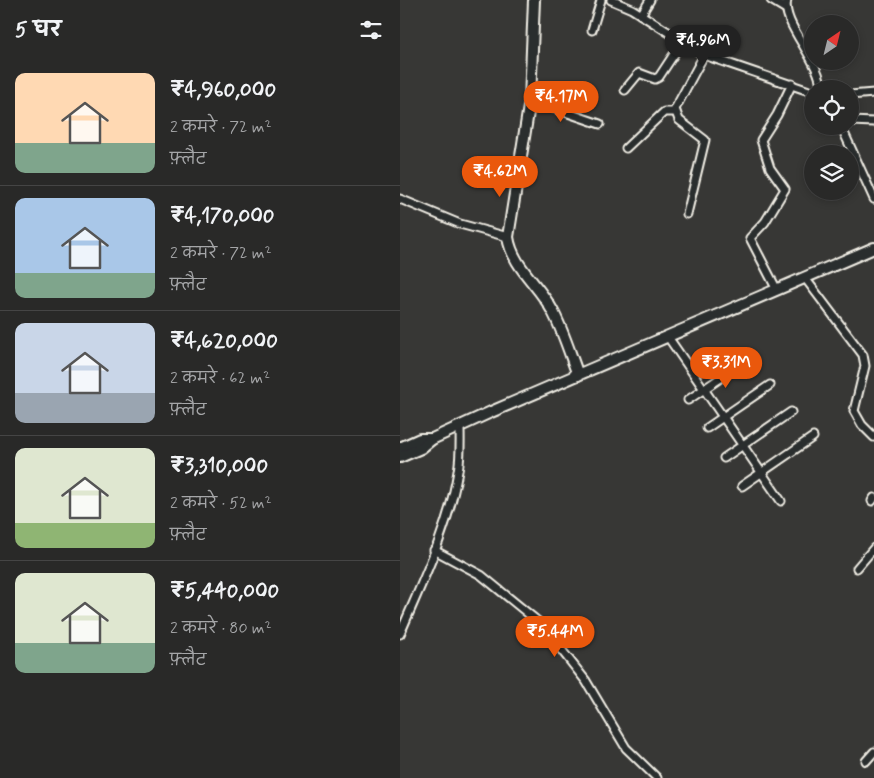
<!DOCTYPE html>
<html lang="hi">
<head>
<meta charset="utf-8">
<style>
  :root { --surface:#292928; --page:#353534; --text:#f1f3f6; --muted:#a5a6a8; --line:#454545; --accent:#ea580c }
  body { margin:0; font-family:Mynerve,"Playpen Sans Deva",sans-serif; background:var(--page); color:var(--text); height:100vh; display:flex; flex-direction:column; font-size:19px; white-space:nowrap }
  * { box-sizing:border-box; margin:0 }
  p { font-size:16px; color:var(--muted) }
  .icon { flex:none; width:28px; height:28px; fill:none; stroke:currentColor; stroke-width:2; stroke-linecap:round; stroke-linejoin:round }
  .map { position:relative; flex:1; overflow:hidden }
  .sheet { display:flex; flex-direction:column; background:var(--surface); width:400px }
  .sheet>* { flex:none }
  .needle { width:32px; rotate:35deg }
  .tools { position:absolute; left:404px; top:15px; display:grid; gap:10px }
  .tools a { display:grid; place-items:center; width:55px; height:55px; border-radius:50%; background:var(--surface); box-shadow:0 2px 8px #0003,0 0 0 1px var(--line); font-size:25px }
  .price { position:absolute; translate:-50% -42px; padding:0 11px; border-radius:18px; background:var(--accent); color:#fff; font-size:16px; line-height:32px; filter:drop-shadow(0 1px 2px #0008) }
  .price::after { content:''; position:absolute; left:50%; top:30px; width:15px; height:11px; margin-left:-8px; background:inherit; clip-path:polygon(0 0,100% 0,50% 100%) }
  .price.on { background:#222; color:#fff }
  ul { padding:0; list-style:none }
  li { display:flex; align-items:center; gap:15px; height:125px; padding:0 15px }
  li+li { border-top:1px solid var(--line) }
  li span { display:grid; place-items:center; flex:none; width:140px; height:100px; border-radius:10px; color:#555 }
  li>.icon { margin-inline-start:auto }
  span .icon { width:60px; height:60px; fill:#fffc; stroke-width:1 }
  li b { font-size:21px }
  h2 { display:flex; justify-content:space-between; align-items:center; height:60px; padding:0 15px; font-size:21px }
  main { display:flex; flex:1; min-height:0 }
  .map>svg:first-child { display:block }
  .lines { fill:none; stroke-linecap:round; stroke-linejoin:round }
  .street-casing { stroke:#f4f1e8; stroke-width:11 }
  .secondary-casing { stroke:#f4f1e8; stroke-width:14 }
  .street { stroke:#2a2d2e; stroke-width:7 }
  .secondary { stroke:#2a2d2e; stroke-width:10 }
</style>
</head>
<body>
<main>
<section class="sheet">
<h2>5 घर<svg class="icon" aria-label="filters" viewBox="0 0 24 24"><path d="M4 7h16M4 17h16"/><circle cx="9" cy="7" r="2"/><circle cx="15" cy="17" r="2"/></svg></h2>
<ul>
<li><span style="background:linear-gradient(#ffd9b3 70%,#7fa58c 0)"><svg class="icon" aria-label="home" viewBox="0 0 24 24"><path d="M3 11l9-7 9 7M6 9v11h12V9"/></svg></span><div><b>₹4,960,000</b><p>2 कमरे · 72 m²</p><p>फ़्लैट</p></div></li>
<li><span style="background:linear-gradient(#a9c7e8 75%,#7fa58c 0)"><svg class="icon" aria-label="home" viewBox="0 0 24 24"><path d="M3 11l9-7 9 7M6 9v11h12V9"/></svg></span><div><b>₹4,170,000</b><p>2 कमरे · 72 m²</p><p>फ़्लैट</p></div></li>
<li><span style="background:linear-gradient(#c9d6e8 70%,#9aa5b1 0)"><svg class="icon" aria-label="home" viewBox="0 0 24 24"><path d="M3 11l9-7 9 7M6 9v11h12V9"/></svg></span><div><b>₹4,620,000</b><p>2 कमरे · 62 m²</p><p>फ़्लैट</p></div></li>
<li><span style="background:linear-gradient(#dfe7d0 75%,#8fb573 0)"><svg class="icon" aria-label="home" viewBox="0 0 24 24"><path d="M3 11l9-7 9 7M6 9v11h12V9"/></svg></span><div><b>₹3,310,000</b><p>2 कमरे · 52 m²</p><p>फ़्लैट</p></div></li>
<li><span style="background:linear-gradient(#dfe7d0 70%,#7fa58c 0)"><svg class="icon" aria-label="home" viewBox="0 0 24 24"><path d="M3 11l9-7 9 7M6 9v11h12V9"/></svg></span><div><b>₹5,440,000</b><p>2 कमरे · 80 m²</p><p>फ़्लैट</p></div></li>
</ul>
</section>
<div class="map">
<svg width="474" height="778" viewBox="0 0 474 778">
  <rect width="100%" height="100%" fill="#373735"/>
  <filter id="ink" filterUnits="userSpaceOnUse"><feTurbulence type="fractalNoise" baseFrequency=".02" numOctaves="2"/><feDisplacementMap in="SourceGraphic" scale="10" xChannelSelector="R" yChannelSelector="G"/><feConvolveMatrix kernelMatrix="1 2 1 2 8 2 1 2 1" color-interpolation-filters="sRGB"/></filter>
  <g filter="url(#ink)">
    <g class="lines">
      <defs>
        <g id="street">
          <polyline points="211,0 232,9 304,55 412,92"/>
          <polyline points="371,0 386,9"/>
          <path d="M387,0C380,23 422,62 421,89"/>
          <polyline points="241,15 250,0"/>
          <polyline points="192,30 201,0"/>
          <polyline points="225,90 239,73 255,79 259,77 282,42"/>
          <polyline points="450,95 474,93"/>
          <polyline points="130,100 200,124"/>
          <polyline points="450,121 474,122"/>
          <polyline points="441,126 474,199"/>
          <polyline points="226,148 264,112 275,112"/>
          <polyline points="0,199 60,224 108,237"/>
          <polyline points="287,214 305,140 279,120 275,109 304,55"/>
          <polyline points="405,278 463,355 465,366 454,411 462,425 474,437"/>
          <polyline points="377,290 350,238 365,222 385,189 370,168 361,140 377,115 392,84"/>
          <polyline points="268,337 381,501"/>
          <polyline points="288,400 350,358"/>
          <polyline points="307,428 370,385"/>
          <polyline points="324,458 391,412"/>
          <polyline points="342,486 413,437"/>
          <polyline points="472,501 474,498"/>
          <polyline points="34,550 81,575 141,624 186,681 226,748 257,778"/>
          <polyline points="457,568 474,548"/>
          <path d="M0,634C22,582 49,527 58,471C61,456 60,441 60,425"/>
          <polyline points="466,761 474,752"/>
        </g>
        <g id="secondary">
          <path d="M134,0L130,100L108,237C112,266 139,285 152,310C163,330 170,354 178,375"/>
          <polyline points="0,448 20,439 32,439"/>
          <polyline points="0,457 21,448 32,439 91,412 474,248"/>
        </g>
      </defs>
      <use href="#street" class="street-casing"/>
      <use href="#secondary" class="secondary-casing"/>
      <use href="#street" class="street"/>
      <use href="#secondary" class="secondary"/>
    </g>
  </g>
</svg>
<div class="tools">
<a><svg class="needle" viewBox="-14 -14 28 28"><path d="M0-13l5 13h-10z" fill="#e53935"/><path d="M0 13l5-13h-10z" fill="#a5a6a8"/></svg></a>
<a><svg class="icon" aria-label="locate" viewBox="0 0 24 24"><circle cx="12" cy="12" r="6"/><path d="M12 2v4M12 18v4M2 12h4M18 12h4"/></svg></a>
<a><svg class="icon" aria-label="layers" viewBox="0 0 24 24"><path d="M12 4l9 5-9 5-9-5zM3 14l9 5 9-5"/></svg></a>
</div>
<b class="price on" style="left:303px;top:67px">₹4.96M</b>
<b class="price" style="left:161px;top:123px">₹4.17M</b>
<b class="price" style="left:100px;top:198px">₹4.62M</b>
<b class="price" style="left:326px;top:389px">₹3.31M</b>
<b class="price" style="left:155px;top:658px">₹5.44M</b>
</div>
</main>
</body>
</html>
